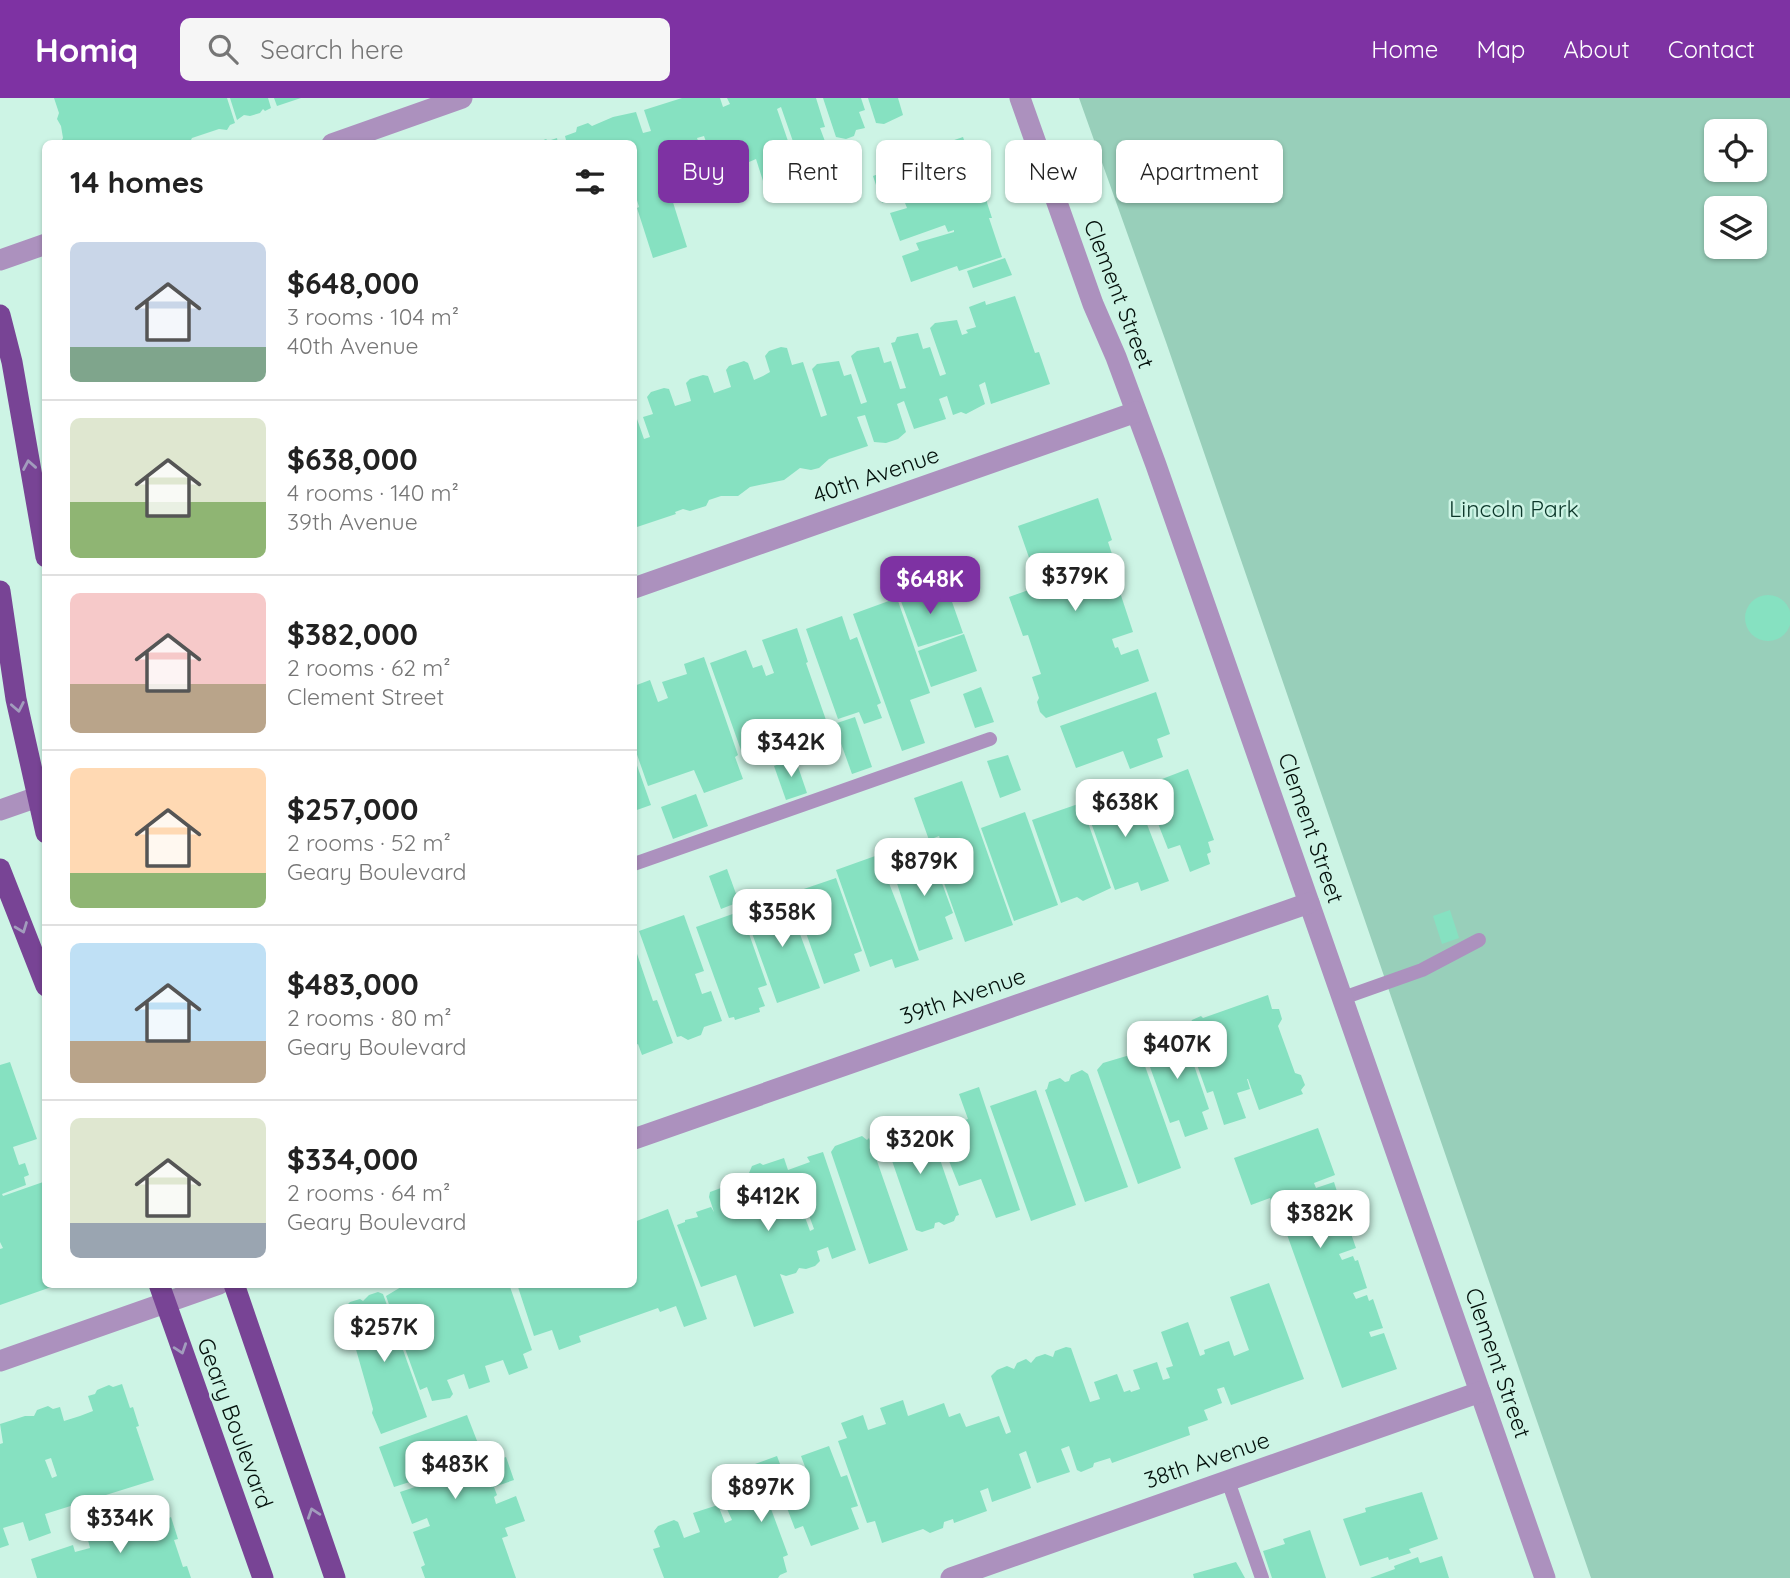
<!DOCTYPE html>
<html lang="en">
<head>
<meta charset="utf-8">
<style>
  :root { --surface:#fff; --page:#f6f6f6; --text:#222; --muted:#767676; --line:#e0e0e0; --accent:#7e32a3 }
  body { margin:0; font-family:Quicksand,sans-serif; background:var(--page); color:var(--text); height:100vh; display:flex; flex-direction:column; font-size:26px; white-space:nowrap }
  * { box-sizing:border-box; margin:0 }
  p { font-size:23px; color:var(--muted) }
  .icon { flex:none; width:38px; height:38px; fill:none; stroke:currentColor; stroke-width:2; stroke-linecap:round; stroke-linejoin:round }
  .map { position:relative; flex:1; overflow:hidden }
  .panel { position:absolute; left:42px; top:42px; width:595px; height:1148px; display:flex; flex-direction:column; background:var(--surface); border-radius:10px; box-shadow:0 2px 5px #0004 }
  .panel>* { flex:none }
  .guide { position:absolute; left:658px; top:42px; width:665px; height:63px; display:flex; gap:14px }
  .tools { position:absolute; left:1704px; top:21px; display:grid; gap:14px }
  .tools a { display:grid; place-items:center; width:63px; height:63px; border-radius:10px; background:var(--surface); box-shadow:0 2px 5px #0004; font-size:35px }
  .price { position:absolute; translate:-50% -60px; padding:0 16px; border-radius:14px; background:#fff; color:#222; font-size:23px; line-height:46px; filter:drop-shadow(0 2px 4px #0008) }
  .price::after { content:''; position:absolute; left:50%; top:42px; width:21px; height:16px; margin-left:-10px; background:inherit; clip-path:polygon(0 0,100% 0,50% 100%) }
  .price.current { background:var(--accent); color:#fff }
  ul { padding:0; list-style:none }
  li { display:flex; align-items:center; gap:21px; height:175px; padding:0 28px }
  li+li { border-top:2px solid var(--line) }
  li span { display:grid; place-items:center; flex:none; width:196px; height:140px; border-radius:10px; color:#555 }
  li>.icon { margin-inline-start:auto }
  span .icon { width:84px; height:84px; fill:#fffc; stroke-width:1 }
  li b { font-size:30px }
  h2 { display:flex; justify-content:space-between; align-items:center; height:84px; padding:0 28px; font-size:30px }
  .pill { padding:0 24px; border-radius:10px; background:var(--surface); box-shadow:0 2px 5px #0004; font-size:24px; line-height:63px }
  .pill.current { background:var(--accent); color:#fff }
  header { display:flex; align-items:center; gap:42px; box-sizing:border-box; height:98px; padding:0 35px; background:var(--accent); color:#fff }
  header strong { font-size:33px }
  nav { display:flex; gap:38px; margin-inline-start:auto; font-size:24px }
  .search { width:490px; height:63px; background:var(--page); display:flex; align-items:center; gap:18px; box-sizing:border-box; padding:0 24px; border-radius:10px; color:var(--muted); font-size:26px }
  .map>svg:first-child { display:block }
  .green { fill:#98cfba; fill-rule:evenodd }
  .building { fill:#86e1c1; fill-rule:evenodd }
  .lines { fill:none; stroke-linecap:round; stroke-linejoin:round }
  .lane { stroke:#ac91be; stroke-width:14 }
  .street { stroke:#ac91be; stroke-width:21 }
  .primary { stroke:#784495; stroke-width:21 }
  .oneway { stroke:#a29cbd }
  .labels { text-anchor:middle; stroke-width:5; stroke-linejoin:round; paint-order:stroke }
  .street-label { font-size:23px; fill:#03100b; stroke:#cdf4e5 }
  .park-label { font-size:23px; fill:#0b3629; stroke:#cdf4e5 }
</style>
</head>
<body>
<header>
<strong>Homiq</strong>
<div class="search"><svg class="icon" aria-label="search" viewBox="0 0 24 24"><circle cx="10" cy="10" r="6"/><path d="M15 15l6 6"/></svg>Search here</div>
<nav><a>Home</a><a>Map</a><a>About</a><a>Contact</a></nav>
</header>
<div class="map">
<svg width="1790" height="1480" viewBox="0 0 1790 1480">
  <rect width="100%" height="100%" fill="#cdf4e5"/>
  <path class="green" d="M1079,0H1790V1480H1591L1166,244ZM1717,33H1755V72H1717ZM1717,110H1755V149H1717Z"/>
  <g class="building">
    <polygon points="54,0 227,0 235,25 230,27 227,32 219,31 192,40 189,46 60,46 63,40 61,28 57,21 59,15"/>
    <polygon points="230,0 268,0 271,10 265,13 263,11 260,15 250,18 244,17 237,22"/>
    <polygon points="274,0 301,0 277,8"/>
    <polygon points="682,0 720,0 723,9 730,6 727,0 816,0 825,29 820,30 826,46 808,55 797,55 781,9 777,11 789,46 781,49 790,74 783,80 763,83 756,61 749,64 746,55 742,57 747,73 728,83 719,82 704,38 697,40 709,73 702,75 708,92 681,102 665,56 659,58 667,81 661,83 667,100 671,98 687,149 653,160 637,110 639,109 634,92 634,46 567,46 565,38 576,34 577,29 588,25 592,28 613,19 636,14 643,35 651,33 644,12"/>
    <polygon points="823,0 861,0 865,12 859,14 865,30 856,32 854,38 846,41 836,39"/>
    <polygon points="868,0 898,0 903,17 884,26 876,25"/>
    <polygon points="963,39 977,81 979,80 992,120 989,120 1002,159 959,173 957,168 911,184 902,158 919,152 916,145 954,134 954,132 948,134 945,127 900,143 890,115 907,110 905,105 942,94 942,92 932,96 930,90 882,105 873,78 892,71 890,65 926,55 925,52"/>
    <polygon points="557,40 558,46 534,46 546,41 548,43"/>
    <polygon points="1005,160 1012,177 973,190 967,173"/>
    <polygon points="1015,198 1035,255 1039,254 1050,286 991,306 985,284 979,287 985,306 966,316 961,314 953,317 947,298 939,301 946,321 914,331 904,303 897,306 906,334 898,341 886,345 874,344 865,317 857,319 868,348 829,361 819,370 811,372 800,370 784,382 750,389 738,398 721,398 709,402 706,408 690,413 683,411 675,414 676,416 634,430 634,322 637,321 644,341 650,339 643,319 653,316 647,299 651,294 664,290 669,291 675,308 691,303 686,285 690,281 703,277 708,278 714,295 731,289 726,272 729,268 744,263 748,265 754,282 763,278 770,274 765,258 769,253 781,249 787,250 792,267 803,264 821,319 827,317 812,271 817,266 839,263 844,278 851,276 861,306 867,304 851,258 857,253 879,249 884,265 891,263 900,291 906,290 891,245 895,244 897,239 918,235 923,251 930,249 940,278 946,276 930,230 935,225 957,222 962,237 968,235 966,232 976,229 969,209 985,203 986,207"/>
    <polygon points="1098,400 1112,442 1108,444 1114,462 1089,471 1091,477 1112,470 1133,534 1112,541 1115,550 1118,549 1121,557 1138,551 1149,583 1046,620 1040,614 1037,604 1039,600 1032,579 1041,576 1028,537 1023,538 1009,499 1082,473 1077,457 1061,463 1066,474 1041,483 1036,470 1033,471 1018,428"/>
    <polygon points="936,485 943,504 951,501 963,535 918,549 899,498"/>
    <circle cx="1768" cy="520" r="23"/>
    <polygon points="897,500 930,595 910,602 925,645 902,653 853,516"/>
    <polygon points="842,518 850,542 857,539 881,605 877,607 882,620 864,626 859,614 838,621 806,531"/>
    <polygon points="797,530 808,564 806,565 833,642 811,649 806,637 789,644 787,639 742,655 710,565 746,552 753,570 762,567 766,578 774,575 762,542"/>
    <polygon points="964,536 977,573 931,589 918,553"/>
    <polygon points="704,559 738,657 735,659 743,681 704,695 694,672 648,688 634,648 634,588 650,582 658,604 668,600 662,584 687,576 684,566"/>
    <polygon points="981,589 994,624 975,630 963,596"/>
    <polygon points="1156,594 1170,636 1157,641 1163,659 1130,671 1123,653 1076,670 1060,628"/>
    <polygon points="855,619 872,669 852,676 834,626"/>
    <polygon points="1008,657 1021,692 1000,700 987,663"/>
    <polygon points="634,659 651,707 634,713"/>
    <polygon points="795,660 807,695 786,702 774,668"/>
    <polygon points="1188,671 1214,742 1208,744 1211,754 1207,756 1210,766 1190,774 1180,747 1168,751 1146,695 1164,687 1162,681"/>
    <polygon points="962,683 1013,827 965,844 933,754 943,750 939,738 929,742 914,700"/>
    <polygon points="1131,685 1169,783 1141,793 1138,784 1115,792 1083,702"/>
    <polygon points="696,696 708,728 673,741 661,709"/>
    <polygon points="1081,705 1111,790 1083,803 1077,799 1061,805 1032,722"/>
    <polygon points="1025,714 1058,807 1014,823 981,730"/>
    <polygon points="929,750 953,815 945,819 953,841 919,853 890,764"/>
    <polygon points="878,757 919,862 895,870 892,861 870,869 836,772"/>
    <polygon points="727,771 739,804 721,811 709,778"/>
    <polygon points="836,780 862,853 854,856 860,873 824,886 792,795"/>
    <polygon points="784,793 820,890 777,905 748,824 760,819 754,804"/>
    <polygon points="1450,812 1459,840 1442,846 1433,818"/>
    <polygon points="741,813 767,887 758,890 765,908 759,910 760,914 735,922 734,919 729,920 696,829"/>
    <polygon points="684,817 704,873 695,876 702,896 711,893 722,923 704,929 701,937 688,942 681,938 677,939 639,833"/>
    <polygon points="634,847 653,903 657,902 673,945 642,957 638,946 634,948"/>
    <polygon points="1268,897 1272,911 1279,911 1282,921 1278,928 1295,975 1301,977 1305,987 1301,992 1303,996 1259,1012 1248,981 1247,981 1250,991 1237,995 1246,1020 1224,1027 1213,993 1207,995 1183,927 1191,924 1192,922 1201,918 1203,920"/>
    <polygon points="1172,930 1179,950 1187,947 1209,1011 1202,1014 1208,1031 1185,1039 1179,1022 1170,1025 1140,941"/>
    <polygon points="1140,954 1181,1070 1138,1086 1097,972 1103,965"/>
    <polygon points="10,964 37,1041 13,1049 19,1067 25,1065 29,1077 24,1079 26,1087 2,1096 3,1098 46,1083 46,1186 57,1187 0,1207 0,1151 3,1150 0,1144 0,967"/>
    <polygon points="1082,972 1088,976 1128,1089 1085,1104 1045,992 1047,991 1049,984 1060,980 1065,984 1069,983 1071,977"/>
    <polygon points="979,989 1020,1112 996,1120 981,1081 959,1088 941,1043 945,1042 942,1034 961,1027 960,1024 968,1021 959,996"/>
    <polygon points="1036,992 1076,1107 1031,1123 990,1008"/>
    <polygon points="908,1020 909,1025 917,1022 924,1044 933,1041 959,1117 956,1118 954,1123 944,1127 939,1124 935,1125 934,1130 922,1134 916,1132 882,1034 887,1033 886,1028"/>
    <polygon points="1318,1030 1335,1077 1314,1085 1316,1090 1334,1084 1341,1106 1338,1107 1339,1112 1326,1117 1327,1122 1340,1117 1342,1123 1346,1121 1356,1150 1339,1156 1342,1162 1353,1158 1355,1163 1358,1162 1367,1190 1353,1195 1356,1201 1367,1197 1369,1203 1373,1201 1383,1230 1369,1234 1371,1239 1384,1235 1397,1271 1342,1290 1285,1131 1282,1133 1270,1100 1251,1107 1234,1060"/>
    <polygon points="862,1038 867,1042 869,1040 908,1152 869,1166 831,1054 835,1048"/>
    <path d="M823,1054L856,1152L832,1161L828,1149L817,1153L820,1163L815,1168L806,1171L799,1170L796,1175L786,1178L780,1176L794,1215L754,1229L736,1177L701,1189L677,1127L685,1124V1122L698,1119L696,1114L711,1109L714,1114L709,1099L710,1094L721,1090L725,1093L730,1091L732,1086L742,1082L749,1087L752,1095L757,1093L749,1075L752,1068L760,1065L763,1067L784,1060L788,1072L810,1064L807,1059ZM802,1098L814,1131L810,1133L798,1100Z"/>
    <polygon points="668,1111 707,1221 684,1229 676,1208 660,1214 658,1210 579,1238 581,1244 559,1252 552,1232 534,1238 517,1186 634,1186 634,1124"/>
    <polygon points="1269,1185 1304,1281 1231,1307 1224,1289 1217,1291 1222,1305 1204,1312 1208,1322 1188,1329 1190,1337 1112,1365 1110,1360 1094,1365 1093,1369 1081,1374 1077,1372 1069,1348 1061,1351 1070,1374 1037,1385 1026,1353 1019,1356 1031,1390 992,1404 988,1390 980,1393 987,1413 954,1425 953,1421 944,1424 943,1430 930,1435 923,1431 882,1445 875,1423 867,1425 838,1343 847,1340 841,1325 863,1317 868,1332 886,1326 880,1310 903,1302 908,1318 944,1305 949,1319 960,1315 966,1329 999,1318 1006,1336 1011,1334 991,1278 997,1272 1007,1268 1014,1271 1017,1265 1026,1261 1031,1265 1036,1259 1045,1256 1053,1259 1055,1253 1066,1249 1071,1250 1090,1304 1100,1301 1094,1284 1117,1276 1124,1294 1130,1292 1131,1294 1140,1291 1133,1272 1157,1264 1163,1282 1170,1280 1166,1270 1173,1268 1161,1234 1188,1224 1200,1258 1205,1256 1204,1252 1229,1243 1234,1258 1249,1252 1230,1199"/>
    <polygon points="406,1186 509,1186 532,1252 523,1256 528,1270 509,1277 503,1262 485,1268 490,1284 469,1291 464,1276 447,1282 453,1296 450,1300 432,1303 427,1289 420,1292 386,1198"/>
    <polygon points="378,1194 383,1196 427,1319 381,1336 372,1315 373,1311 351,1234 348,1232 345,1223 346,1217 344,1210 350,1204 360,1201 363,1203 369,1197"/>
    <path d="M122,1286L130,1310L133,1309L139,1328L136,1329L154,1382L45,1416L51,1435L29,1443L23,1424L3,1430L9,1447L0,1450V1346L3,1345L0,1326L25,1318H34L37,1312L48,1308L53,1311L60,1309L64,1323L80,1318L93,1313L88,1298L95,1296L97,1292L109,1287L113,1289ZM51,1360L57,1378L52,1380L45,1362Z"/>
    <polygon points="467,1317 486,1366 506,1359 514,1382 494,1389 497,1397 494,1399 496,1406 516,1398 525,1423 505,1430 508,1438 502,1440 516,1480 425,1480 421,1469 425,1467 413,1434 430,1428 427,1420 412,1426 400,1394 418,1388 416,1382 394,1389 379,1349"/>
    <polygon points="829,1348 841,1379 847,1377 858,1408 851,1410 859,1431 811,1448 803,1428 795,1431 787,1410 792,1408 786,1393 767,1400 788,1457 783,1459 787,1474 780,1477 778,1480 664,1480 653,1451 660,1449 654,1433 658,1428 674,1422 678,1424 684,1440 700,1434 693,1415 718,1407 725,1425 732,1422 727,1411 737,1407 731,1392 756,1383 761,1398 766,1396 755,1366 777,1358 786,1382 807,1374 801,1358"/>
    <polygon points="1422,1394 1438,1441 1409,1451 1411,1455 1389,1462 1388,1459 1360,1468 1343,1421 1366,1414 1365,1410"/>
    <polygon points="165,1416 167,1421 171,1419 178,1441 174,1442 183,1469 187,1468 191,1480 37,1480 31,1461 73,1447 75,1454 90,1450 88,1442"/>
    <polygon points="1310,1432 1326,1480 1272,1480 1263,1453 1285,1446 1283,1441"/>
    <polygon points="1442,1458 1449,1480 1370,1480 1395,1471 1394,1468 1418,1459 1420,1465"/>
    <polygon points="1236,1464 1245,1480 1194,1480 1193,1476"/>
  </g>
  <g class="lines">
    <g class="lane">
      <polyline points="634,766 990,641"/>
      <polyline points="1343,900 1422,872 1479,842"/>
      <polyline points="1228,1383 1262,1480"/>
    </g>
    <g class="street">
      <polyline points="1020,0 1093,206 1116,259 1156,367 1545,1480"/>
      <polyline points="332,46 462,0"/>
      <polyline points="0,162 46,146"/>
      <polyline points="634,490 1136,314"/>
      <polyline points="0,712 46,696"/>
      <polyline points="634,1041 1309,805"/>
      <polyline points="0,1263 219,1186"/>
      <polyline points="951,1480 1480,1294"/>
    </g>
    <g class="primary">
      <polyline points="0,217 12,264 46,459"/>
      <polyline points="0,493 16,601 46,735"/>
      <polyline points="0,771 46,888"/>
      <polyline points="159,1186 263,1480"/>
      <polyline points="234,1186 335,1480"/>
    </g>
  </g>
  <defs><path id="oneway-chevron" d="M-2-3.5L2.5 0L-2 3.5" fill="none" stroke-width="1.6" stroke-linecap="round" stroke-linejoin="round" transform="scale(1.75)"/></defs>
  <g class="oneway">
    <use href="#oneway-chevron" transform="translate(29 367) rotate(-100)"/>
    <use href="#oneway-chevron" transform="translate(18 609) rotate(79)"/>
    <use href="#oneway-chevron" transform="translate(22 830) rotate(69)"/>
    <use href="#oneway-chevron" transform="translate(181 1251) rotate(71)"/>
    <use href="#oneway-chevron" transform="translate(313 1415) rotate(-109)"/>
  </g>
  <g class="labels">
    <g class="street-label">
      <text transform="translate(1119 196) rotate(69)" y="8">Clement Street</text>
      <text transform="translate(876 377) rotate(-19)" y="8">40th Avenue</text>
      <text transform="translate(1311 730) rotate(71)" y="8">Clement Street</text>
      <text transform="translate(963 898) rotate(-19)" y="8">39th Avenue</text>
      <text transform="translate(1498 1265) rotate(71)" y="8">Clement Street</text>
      <text transform="translate(235 1325) rotate(70)" y="8">Geary Boulevard</text>
      <text transform="translate(1207 1362) rotate(-19)" y="8">38th Avenue</text>
    </g>
    <g class="park-label">
      <text x="1514" y="419">Lincoln Park</text>
    </g>
  </g>
</svg>
<div class="tools">
<a><svg class="icon" aria-label="locate" viewBox="0 0 24 24"><circle cx="12" cy="12" r="6"/><path d="M12 2v4M12 18v4M2 12h4M18 12h4"/></svg></a>
<a><svg class="icon" aria-label="layers" viewBox="0 0 24 24"><path d="M12 4l9 5-9 5-9-5zM3 14l9 5 9-5"/></svg></a>
</div>
<b class="price" style="left:1075px;top:515px">$379K</b>
<b class="price current" style="left:930px;top:518px">$648K</b>
<b class="price" style="left:791px;top:681px">$342K</b>
<b class="price" style="left:1125px;top:741px">$638K</b>
<b class="price" style="left:924px;top:800px">$879K</b>
<b class="price" style="left:782px;top:851px">$358K</b>
<b class="price" style="left:1177px;top:983px">$407K</b>
<b class="price" style="left:920px;top:1078px">$320K</b>
<b class="price" style="left:768px;top:1135px">$412K</b>
<b class="price" style="left:1320px;top:1152px">$382K</b>
<b class="price" style="left:384px;top:1266px">$257K</b>
<b class="price" style="left:455px;top:1403px">$483K</b>
<b class="price" style="left:761px;top:1426px">$897K</b>
<b class="price" style="left:120px;top:1457px">$334K</b>
<div class="guide">
<a class="pill current">Buy</a>
<a class="pill">Rent</a>
<a class="pill">Filters</a>
<a class="pill">New</a>
<a class="pill">Apartment</a>
</div>
<section class="panel">
<h2>14 homes<svg class="icon" aria-label="filters" viewBox="0 0 24 24"><path d="M4 7h16M4 17h16"/><circle cx="9" cy="7" r="2"/><circle cx="15" cy="17" r="2"/></svg></h2>
<ul>
<li><span style="background:linear-gradient(#c9d6e8 75%,#7fa58c 0)"><svg class="icon" aria-label="home" viewBox="0 0 24 24"><path d="M3 11l9-7 9 7M6 9v11h12V9"/></svg></span><div><b>$648,000</b><p>3 rooms · 104 m²</p><p>40th Avenue</p></div></li>
<li><span style="background:linear-gradient(#dfe7d0 60%,#8fb573 0)"><svg class="icon" aria-label="home" viewBox="0 0 24 24"><path d="M3 11l9-7 9 7M6 9v11h12V9"/></svg></span><div><b>$638,000</b><p>4 rooms · 140 m²</p><p>39th Avenue</p></div></li>
<li><span style="background:linear-gradient(#f6c9c9 65%,#b9a48a 0)"><svg class="icon" aria-label="home" viewBox="0 0 24 24"><path d="M3 11l9-7 9 7M6 9v11h12V9"/></svg></span><div><b>$382,000</b><p>2 rooms · 62 m²</p><p>Clement Street</p></div></li>
<li><span style="background:linear-gradient(#ffd9b3 75%,#8fb573 0)"><svg class="icon" aria-label="home" viewBox="0 0 24 24"><path d="M3 11l9-7 9 7M6 9v11h12V9"/></svg></span><div><b>$257,000</b><p>2 rooms · 52 m²</p><p>Geary Boulevard</p></div></li>
<li><span style="background:linear-gradient(#bfe0f5 70%,#b9a48a 0)"><svg class="icon" aria-label="home" viewBox="0 0 24 24"><path d="M3 11l9-7 9 7M6 9v11h12V9"/></svg></span><div><b>$483,000</b><p>2 rooms · 80 m²</p><p>Geary Boulevard</p></div></li>
<li><span style="background:linear-gradient(#dfe7d0 75%,#9aa5b1 0)"><svg class="icon" aria-label="home" viewBox="0 0 24 24"><path d="M3 11l9-7 9 7M6 9v11h12V9"/></svg></span><div><b>$334,000</b><p>2 rooms · 64 m²</p><p>Geary Boulevard</p></div></li>
</ul>
</section>
</div>
</body>
</html>
